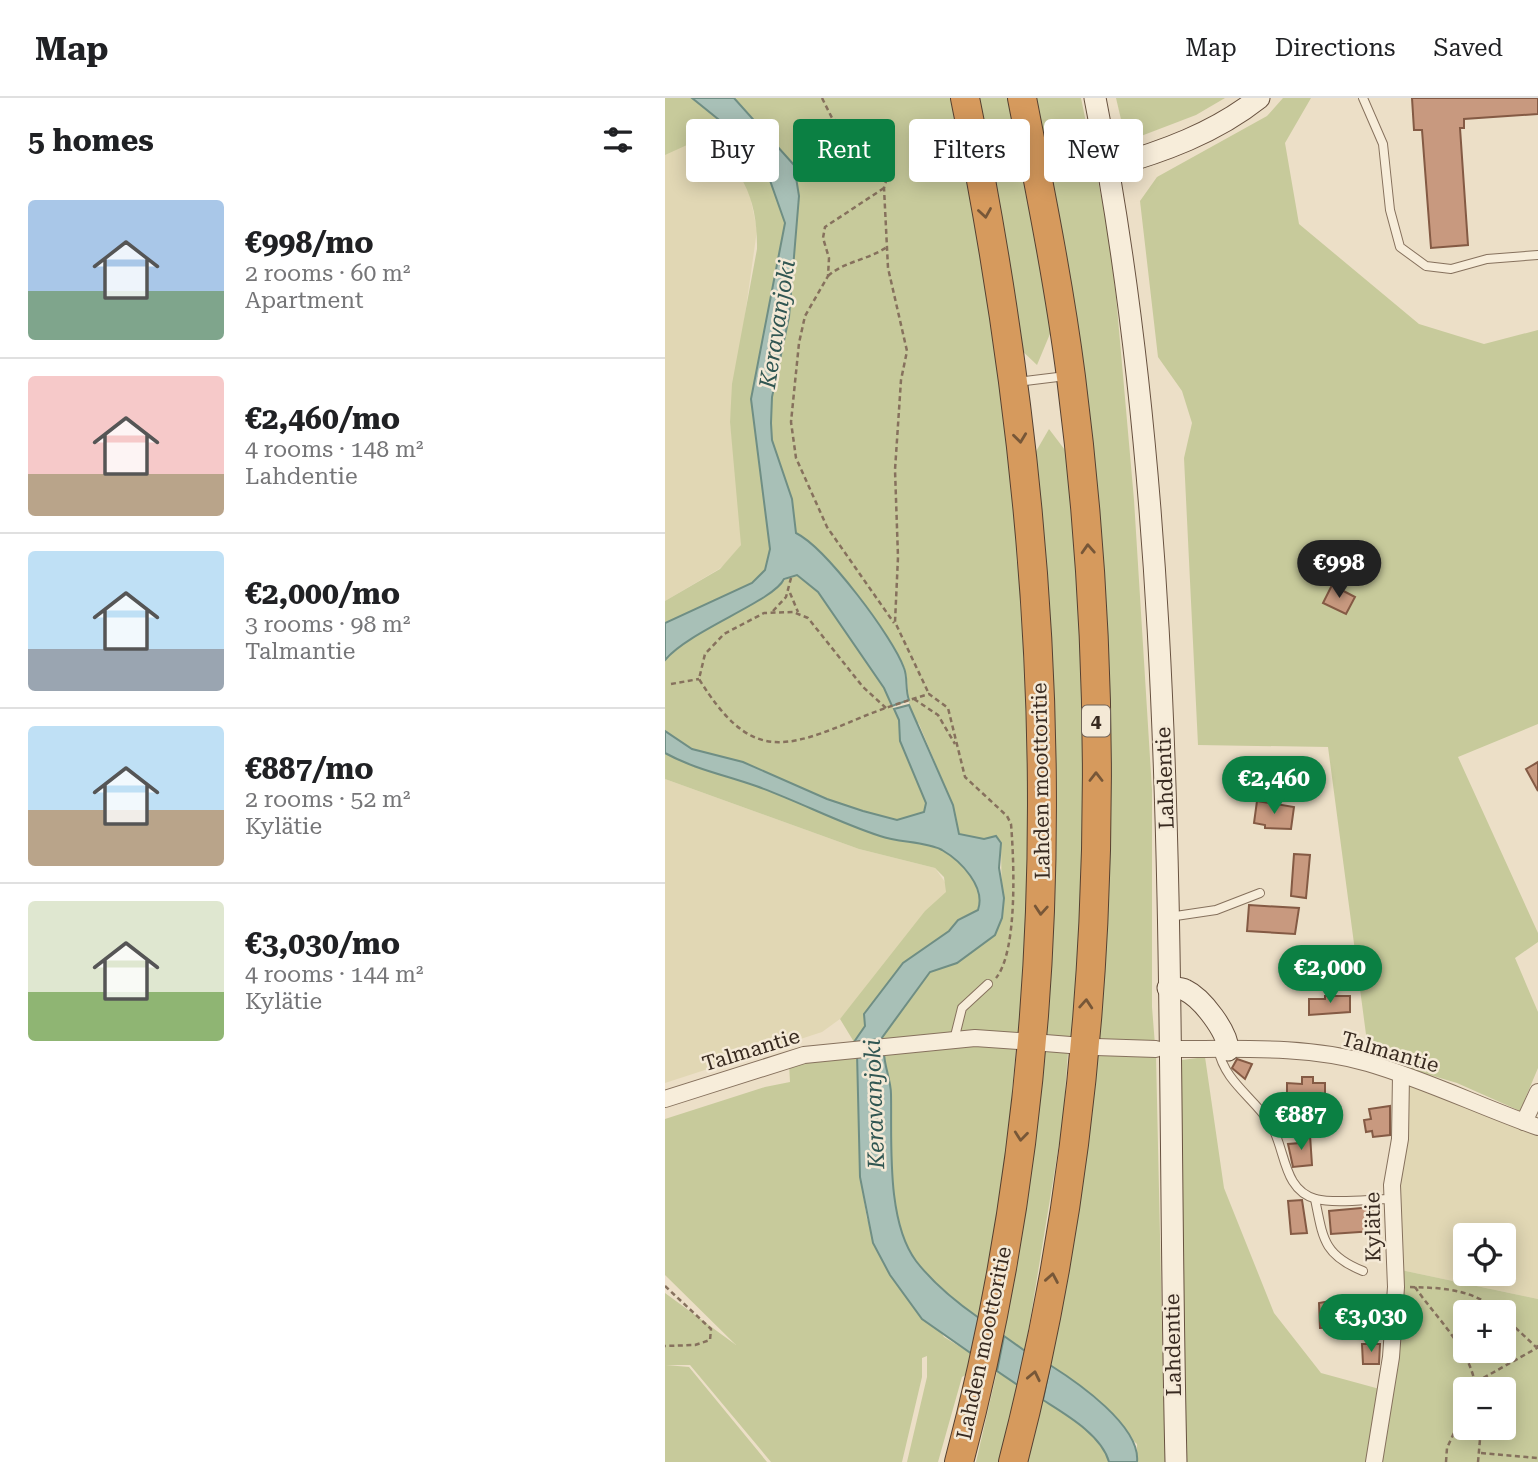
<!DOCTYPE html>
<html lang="en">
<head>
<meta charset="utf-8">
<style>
  :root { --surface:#fff; --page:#f6f6f6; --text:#202124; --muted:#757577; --line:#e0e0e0; --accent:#0b8043 }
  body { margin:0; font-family:"Roboto Serif",serif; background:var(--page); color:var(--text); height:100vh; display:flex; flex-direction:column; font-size:26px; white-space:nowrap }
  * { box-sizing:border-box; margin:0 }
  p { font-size:23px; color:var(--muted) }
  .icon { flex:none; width:38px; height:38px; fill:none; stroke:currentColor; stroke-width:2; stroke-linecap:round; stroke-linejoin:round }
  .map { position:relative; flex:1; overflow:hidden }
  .drawer { display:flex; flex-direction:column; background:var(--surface); width:665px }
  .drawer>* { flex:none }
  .guide { position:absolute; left:21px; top:21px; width:665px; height:63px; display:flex; gap:14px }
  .controls { position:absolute; left:788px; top:1125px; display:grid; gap:14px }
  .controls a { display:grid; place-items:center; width:63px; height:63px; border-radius:7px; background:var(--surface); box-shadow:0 4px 18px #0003; font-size:35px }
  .price { position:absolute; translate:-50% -60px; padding:0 16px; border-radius:24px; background:var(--accent); color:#fff; font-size:23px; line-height:46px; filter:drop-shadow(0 2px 4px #0008) }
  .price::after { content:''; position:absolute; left:50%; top:42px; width:21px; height:16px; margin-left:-10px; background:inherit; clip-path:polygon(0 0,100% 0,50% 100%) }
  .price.on { background:#222; color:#fff }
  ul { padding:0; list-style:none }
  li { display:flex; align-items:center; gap:21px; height:175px; padding:0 28px }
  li+li { border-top:2px solid var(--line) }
  li span { display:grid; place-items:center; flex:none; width:196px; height:140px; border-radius:7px; color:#555 }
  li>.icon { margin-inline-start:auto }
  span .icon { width:84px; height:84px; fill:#fffc; stroke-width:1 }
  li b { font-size:30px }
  h2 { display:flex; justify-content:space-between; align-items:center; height:84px; padding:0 28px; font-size:30px }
  .pill { padding:0 24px; border-radius:7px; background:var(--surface); box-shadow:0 4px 18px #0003; font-size:24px; line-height:63px }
  .pill.on { background:var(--accent); color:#fff }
  header { display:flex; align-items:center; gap:42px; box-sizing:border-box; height:98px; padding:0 35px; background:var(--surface); border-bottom:2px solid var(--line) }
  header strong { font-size:33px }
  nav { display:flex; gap:38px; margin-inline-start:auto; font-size:24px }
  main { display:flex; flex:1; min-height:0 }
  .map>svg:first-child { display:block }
  .farmland { fill:#e1d7b4; fill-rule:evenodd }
  .green { fill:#c7ca9b; fill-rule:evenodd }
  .water { fill:#a8c0b7; stroke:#6f8e84; stroke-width:2 }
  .building { fill:#c8997f; stroke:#845a44; stroke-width:2 }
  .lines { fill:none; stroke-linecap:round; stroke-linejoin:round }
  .service-casing { stroke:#86715d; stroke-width:10 }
  .minor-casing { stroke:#86715d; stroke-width:18 }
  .secondary-casing { stroke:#685240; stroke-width:23 }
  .motorway-casing { stroke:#554031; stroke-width:30 }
  .path { stroke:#86715d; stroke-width:2.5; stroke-dasharray:5 3.5; stroke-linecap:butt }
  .service { stroke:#f7edda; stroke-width:8 }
  .minor { stroke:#f7edda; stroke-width:16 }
  .secondary { stroke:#f7edda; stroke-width:21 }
  .motorway { stroke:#d69a5d; stroke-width:28 }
  .oneway { stroke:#775738 }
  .labels { text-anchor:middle; stroke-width:5; stroke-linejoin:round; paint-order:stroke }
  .shield { fill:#f4e9d6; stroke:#706357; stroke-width:2 }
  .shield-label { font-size:19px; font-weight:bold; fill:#382a20 }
  .street-label { font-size:21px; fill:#382a20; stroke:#f4e9d6 }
  .water-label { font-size:23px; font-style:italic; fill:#305652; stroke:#f4e9d6 }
</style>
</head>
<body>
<header>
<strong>Map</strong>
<nav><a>Map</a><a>Directions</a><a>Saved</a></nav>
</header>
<main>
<section class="drawer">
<h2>5 homes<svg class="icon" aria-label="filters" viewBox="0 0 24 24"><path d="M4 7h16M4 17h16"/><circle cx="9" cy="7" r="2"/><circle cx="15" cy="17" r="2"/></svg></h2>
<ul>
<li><span style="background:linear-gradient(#a9c7e8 65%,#7fa58c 0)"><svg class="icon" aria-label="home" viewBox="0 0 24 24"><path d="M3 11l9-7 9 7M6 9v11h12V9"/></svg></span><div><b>€998/mo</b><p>2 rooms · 60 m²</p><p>Apartment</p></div></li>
<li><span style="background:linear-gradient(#f6c9c9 70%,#b9a48a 0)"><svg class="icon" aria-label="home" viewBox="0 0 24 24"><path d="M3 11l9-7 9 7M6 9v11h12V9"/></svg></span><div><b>€2,460/mo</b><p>4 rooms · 148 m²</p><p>Lahdentie</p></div></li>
<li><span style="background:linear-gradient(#bfe0f5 70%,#9aa5b1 0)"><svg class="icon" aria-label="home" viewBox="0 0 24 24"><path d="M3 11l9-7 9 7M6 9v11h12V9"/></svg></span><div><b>€2,000/mo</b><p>3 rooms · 98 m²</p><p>Talmantie</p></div></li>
<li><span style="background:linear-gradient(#bfe0f5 60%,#b9a48a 0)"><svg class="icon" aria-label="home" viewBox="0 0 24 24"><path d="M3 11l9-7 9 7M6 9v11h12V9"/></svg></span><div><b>€887/mo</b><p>2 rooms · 52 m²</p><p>Kylätie</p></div></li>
<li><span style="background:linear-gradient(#dfe7d0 65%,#8fb573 0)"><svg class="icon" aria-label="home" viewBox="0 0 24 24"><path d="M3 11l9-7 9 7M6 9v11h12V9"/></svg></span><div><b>€3,030/mo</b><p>4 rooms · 144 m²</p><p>Kylätie</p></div></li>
</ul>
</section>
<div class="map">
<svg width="873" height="1364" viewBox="0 0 873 1364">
  <rect width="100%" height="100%" fill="#ecdfc7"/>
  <g class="farmland">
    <polygon points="33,42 52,51 72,70 83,88 92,132 65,323 77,437 76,447 69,458 54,471 0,503 0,54"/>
    <polygon points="0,681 194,751 270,770 282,787 282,794 175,921 157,934 0,985"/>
    <path d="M740,985L873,1032V1201L736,1172L733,1104L742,1042ZM800,1138H838V1176H800Z"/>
  </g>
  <g class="green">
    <path d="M0,0H27L74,38L102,74L120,125L86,301L105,449L100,472L87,485L0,525V503L55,471L76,447L65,324L67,286L92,151C93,103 78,64 33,42L0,57Z"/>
    <path d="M69,0H288L337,279L363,579V829L354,937L289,935L216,941L265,873L292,865L337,820L336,745L331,738L319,741L294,736L288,707L254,626C238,609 247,589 239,570C228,539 161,449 131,435L127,401L107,342L106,325L107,299L124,219L134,98L128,67Z"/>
    <polygon points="309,0 343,0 387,231 372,267 350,246"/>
    <polygon points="365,0 416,0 442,127 451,198 469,402 487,692 487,909 490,947 432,944 442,734"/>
    <polygon points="451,0 560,0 531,17 476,38 459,34"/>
    <polygon points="618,0 646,0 620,45 634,126 754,226 819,246 873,232 873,626 793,659 873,835 873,844 850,860 873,914 873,970 855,1013 792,985 704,959 663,649 533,647 519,360 527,325 517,293 493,259 475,103 492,79 602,18"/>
    <polygon points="384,331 406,360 414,460 422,771 407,940 379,939 366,362"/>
    <path d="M132,477L153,494L219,590L234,622L261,704L260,714L232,722L198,713L162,701L78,664L27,651L0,633C0,620 0,572 0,562C10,538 78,513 101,498C113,491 117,480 132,477Z"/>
    <path d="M0,655C29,671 60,677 91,688C133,703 172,724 215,738C234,745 260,743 277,752C297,763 321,789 313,812L293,821L284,833L263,849L189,944L175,921L260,813L281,794L279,779L270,770L194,751L0,681Z"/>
    <path d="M306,947L351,949L339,1089L314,1220C291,1204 268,1185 251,1163C221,1123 227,1043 226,996C226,982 219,968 219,954Z"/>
    <polygon points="374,952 403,954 398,1022 360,1253 339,1238"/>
    <polygon points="192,955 195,1078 202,1121 279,1239 307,1256 304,1275 297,1279 273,1364 242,1364 262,1279 262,1258 257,1260 257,1279 237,1364 106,1364 25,1267 1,1267 24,1269 102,1364 0,1364 0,1195 71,1247 0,1177 0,1021 100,989 125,984 124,966"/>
    <polygon points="430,955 491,957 500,1364 472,1364 472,1346 385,1267"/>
    <polygon points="540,959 559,1090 609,1215 656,1275 722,1293 706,1364 518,1364 509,963"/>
    <path d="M736,1172L873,1201V1364H714ZM800,1214H838V1253H800ZM800,1292H838V1330H800Z"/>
    <polygon points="332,1273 354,1288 339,1364 311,1364"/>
    <path d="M378,1302C400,1316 437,1337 444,1364H363Z"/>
  </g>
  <g class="water">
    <path d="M27,0H69L129,67L134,98L124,219L107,299L106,325L107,342L127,401L131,435C161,450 228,539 239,570C243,580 240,592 244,602L227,608L219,590L153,494L132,477L119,481C109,503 25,532 0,562V525L87,485L100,472L105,451L86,301L120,125L102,74L74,38Z"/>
    <path d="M244,607L288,707L294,736L319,741L331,738L336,745L334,770L339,800L337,820L330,837L292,865L265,874L216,941L189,944L200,928L199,916L238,865L284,833L293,822L313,812C321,789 296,763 277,752C260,743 234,745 215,738C172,724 133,703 91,688C60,677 29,671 0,655V633L27,651L78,664L162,701L198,713L232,722L259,714L261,705L235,643L234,622L229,611Z"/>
    <path d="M219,954C219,968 226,982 226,996C227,1043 221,1123 251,1163C268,1185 291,1204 314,1220L307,1256L257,1221L225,1177L208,1145L195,1079L192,955Z"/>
    <polygon points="339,1238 360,1253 354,1288 332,1273"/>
    <path d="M385,1267C412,1284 476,1328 472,1364H444C437,1337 400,1316 378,1302Z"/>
  </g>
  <g class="building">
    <polygon points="747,0 873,0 873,16 799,21 799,30 795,30 803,147 766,150 757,32 749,32"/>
    <polygon points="667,487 690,499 681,516 658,505"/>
    <polygon points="873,664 873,693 861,671"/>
    <polygon points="592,703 629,709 626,731 600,730 600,727 589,725"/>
    <polygon points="629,756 645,757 641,800 626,798"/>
    <polygon points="584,807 634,810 630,836 582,833"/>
    <polygon points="660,898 685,898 685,914 644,917 644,901 660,901"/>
    <polygon points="572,961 587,966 580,981 567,970"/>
    <polygon points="637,979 648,979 648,985 660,985 660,1002 622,1001 622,985 637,986"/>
    <polygon points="725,1008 725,1037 708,1039 707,1033 701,1034 699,1022 706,1021 704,1011"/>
    <polygon points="645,1037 647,1067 628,1069 623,1046 635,1045 635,1038"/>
    <polygon points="637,1102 642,1135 626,1136 623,1103"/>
    <polygon points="707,1109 709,1133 666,1136 664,1113"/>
    <polygon points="676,1201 679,1222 675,1222 675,1229 655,1230 654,1205"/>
    <polygon points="697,1246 715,1246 714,1266 698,1266"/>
  </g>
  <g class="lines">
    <defs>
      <g id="service">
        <polyline points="698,0 718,46 725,112 735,149 761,168 786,171 822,161 873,157"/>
        <polyline points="352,284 401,278"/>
        <polyline points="504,819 551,812 595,795"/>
        <polyline points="289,942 297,910 323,886"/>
        <path d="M553,951C560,984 587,998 605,1025C621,1050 617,1092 651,1101C670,1106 706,1101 727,1101"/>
        <path d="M650,1101C658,1140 658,1157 698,1173"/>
      </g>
      <g id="minor">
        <polyline points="380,945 405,947"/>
        <polyline points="431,949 491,951"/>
        <path d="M516,951C577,951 644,948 703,965C761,982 816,1009 873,1029"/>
        <polyline points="0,1001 139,957 310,940 354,943"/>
        <polyline points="859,1024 873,994"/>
        <polyline points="709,1364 726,1259 731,1189 727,1087 735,1041 736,977"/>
      </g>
      <g id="secondary">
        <path d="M430,0C519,449 500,909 511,1364"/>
        <path d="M444,69C497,54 550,35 594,0"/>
        <path d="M503,890C509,890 515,889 520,892C537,900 563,934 563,952"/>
      </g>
      <g id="motorway">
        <path d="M294,1364C414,913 393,454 300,0"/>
        <path d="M348,1364C439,1015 452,636 406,279C394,186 375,92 357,0"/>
      </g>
    </defs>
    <use href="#service" class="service-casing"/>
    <use href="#minor" class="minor-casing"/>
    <use href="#secondary" class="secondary-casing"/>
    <use href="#motorway" class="motorway-casing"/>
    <g class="path">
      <polyline points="157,0 167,20 205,46 225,70 219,90 223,170 242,253 236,282 230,372 233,459 230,524 264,596"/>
      <polyline points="219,90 160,129 158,140 164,160 163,178 140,218 134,245 126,324 131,360 162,429 229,525"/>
      <path d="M163,178C180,163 203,162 222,149"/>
      <polyline points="125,495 133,514"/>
      <polyline points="108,513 121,499 126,480"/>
      <polyline points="6,586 34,581"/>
      <polyline points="249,601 273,617 290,646"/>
      <path d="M221,610L198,589L143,520L128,514L99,515L59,536L40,556L34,581C85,663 117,653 197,619C219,610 241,603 264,596L283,610L300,679L342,718L346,726C349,762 353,853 331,880"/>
      <polyline points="0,1188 46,1231 45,1242 30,1247 0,1248"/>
      <path d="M745,1189C781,1190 806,1191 835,1214"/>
      <path d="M750,1189C771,1220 807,1252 811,1292"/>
      <polyline points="838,1218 871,1249"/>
      <polyline points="811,1284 872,1250 873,1246"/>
      <polyline points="816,1355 873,1360"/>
      <polyline points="781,1364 782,1350 800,1311"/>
      <polyline points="813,1364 816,1330"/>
    </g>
    <use href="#service" class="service"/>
    <use href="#minor" class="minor"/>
    <use href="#secondary" class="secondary"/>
    <use href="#motorway" class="motorway"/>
  </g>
  <defs><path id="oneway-chevron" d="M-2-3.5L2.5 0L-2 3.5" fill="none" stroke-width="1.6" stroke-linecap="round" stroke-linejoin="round" transform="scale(1.75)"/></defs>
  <g class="oneway">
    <use href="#oneway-chevron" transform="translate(320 115) rotate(81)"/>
    <use href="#oneway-chevron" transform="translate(355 340) rotate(83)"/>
    <use href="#oneway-chevron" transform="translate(423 451) rotate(-93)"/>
    <use href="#oneway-chevron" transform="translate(431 679) rotate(-90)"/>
    <use href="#oneway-chevron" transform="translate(376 812) rotate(94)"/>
    <use href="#oneway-chevron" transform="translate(421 906) rotate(-86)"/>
    <use href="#oneway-chevron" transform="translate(356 1038) rotate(96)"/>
    <use href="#oneway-chevron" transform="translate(387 1180) rotate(-80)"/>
    <use href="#oneway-chevron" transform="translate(369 1278) rotate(-78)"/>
  </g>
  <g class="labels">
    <rect class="shield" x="417" y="607.5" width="28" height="31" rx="5"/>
    <g class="shield-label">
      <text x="431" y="630">4</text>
    </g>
    <g class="street-label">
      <text transform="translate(500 680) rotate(-92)" y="7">Lahdentie</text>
      <text transform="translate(376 683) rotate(-91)" y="7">Lahden moottoritie</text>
      <text transform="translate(86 952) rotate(-17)" y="7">Talmantie</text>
      <text transform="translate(725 954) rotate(16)" y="7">Talmantie</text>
      <text transform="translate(708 1129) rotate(-91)" y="7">Kylätie</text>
      <text transform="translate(319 1245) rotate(-78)" y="7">Lahden moottoritie</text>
      <text transform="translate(508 1247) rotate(-91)" y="7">Lahdentie</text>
    </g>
    <g class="water-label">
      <text transform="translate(112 226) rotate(-81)" y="8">Keravanjoki</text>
      <text transform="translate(209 1006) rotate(-92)" y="8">Keravanjoki</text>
    </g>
  </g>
</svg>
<div class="controls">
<a><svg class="icon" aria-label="locate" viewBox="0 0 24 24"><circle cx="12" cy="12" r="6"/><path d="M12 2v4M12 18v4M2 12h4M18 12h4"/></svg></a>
<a>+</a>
<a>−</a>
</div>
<b class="price on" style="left:674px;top:502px">€998</b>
<b class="price" style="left:609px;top:718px">€2,460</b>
<b class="price" style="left:665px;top:907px">€2,000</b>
<b class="price" style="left:636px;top:1054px">€887</b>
<b class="price" style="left:706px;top:1256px">€3,030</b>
<div class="guide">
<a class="pill">Buy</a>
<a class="pill on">Rent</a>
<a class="pill">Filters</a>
<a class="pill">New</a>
</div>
</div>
</main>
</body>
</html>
